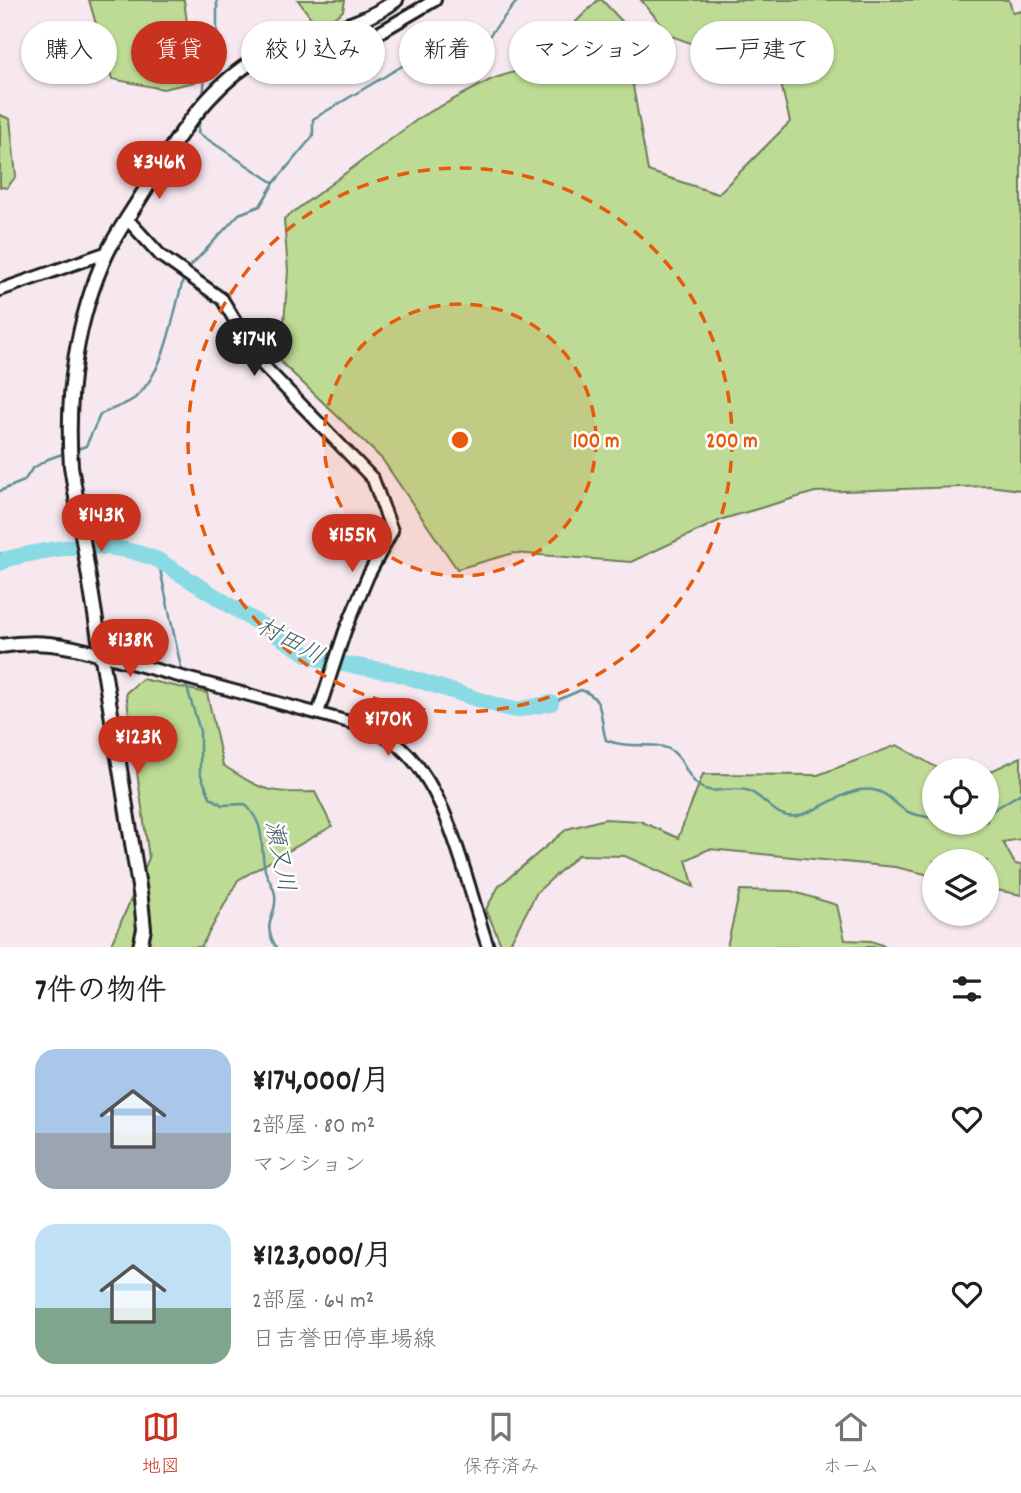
<!DOCTYPE html>
<html lang="ja">
<head>
<meta charset="utf-8">
<style>
  :root { --surface:#fff; --page:#f2f2f2; --text:#202124; --muted:#757577; --line:#e0e0e0; --accent:#c8321e }
  body { margin:0; font-family:Dekko,"Klee One",sans-serif; background:var(--page); color:var(--text); height:100vh; display:flex; flex-direction:column; font-size:26px; white-space:nowrap }
  * { box-sizing:border-box; margin:0 }
  p { font-size:23px; color:var(--muted) }
  .icon { flex:none; width:38px; height:38px; fill:none; stroke:currentColor; stroke-width:2; stroke-linecap:round; stroke-linejoin:round }
  .map { position:relative; height:947px; overflow:hidden }
  .panel { display:flex; flex-direction:column; background:var(--surface); flex:1 }
  .panel>* { flex:none }
  .hud { position:absolute; left:21px; top:21px; width:980px; height:63px; display:flex; gap:14px }
  .controls { position:absolute; left:922px; top:758px; display:grid; gap:14px }
  .controls a { display:grid; place-items:center; width:77px; height:77px; border-radius:50%; background:var(--surface); box-shadow:0 2px 5px #0004; font-size:35px }
  .price { position:absolute; translate:-50% -60px; padding:0 16px; border-radius:24px; background:var(--accent); color:#fff; font-size:23px; line-height:46px; filter:drop-shadow(0 2px 4px #0008) }
  .price::after { content:''; position:absolute; left:50%; top:42px; width:21px; height:16px; margin-left:-10px; background:inherit; clip-path:polygon(0 0,100% 0,50% 100%) }
  .price.active { background:#222; color:#fff }
  ul { padding:0; list-style:none }
  li { display:flex; align-items:center; gap:21px; height:175px; padding:0 35px }
  li span { display:grid; place-items:center; flex:none; width:196px; height:140px; border-radius:21px; color:#555 }
  li>.icon { margin-inline-start:auto }
  span .icon { width:84px; height:84px; fill:#fffc; stroke-width:1 }
  li b { font-size:30px }
  h2 { display:flex; justify-content:space-between; align-items:center; height:84px; padding:0 35px; font-size:30px }
  .pill { padding:0 24px; border-radius:32px; background:var(--surface); box-shadow:0 2px 5px #0004; font-size:24px; line-height:63px }
  .pill.active { background:var(--accent); color:#fff }
  .dock { display:flex; justify-content:space-around; align-items:center; height:98px; border-top:2px solid var(--line); background:var(--surface); font-size:19px; color:var(--muted) }
  .dock a { display:grid; justify-items:center; gap:4px }
  .dock .active { color:var(--accent) }
  .map>svg:first-child { display:block }
  .green { fill:#bddb94; stroke:#6c7c58; stroke-width:2 }
  .lines { fill:none; stroke-linecap:round; stroke-linejoin:round }
  .stream { stroke:#5d8e93; stroke-width:2.5 }
  .river { stroke:#89dae3; stroke-width:16 }
  .minor-casing { stroke:#1c1c1c; stroke-width:16 }
  .major-casing { stroke:#1c1c1c; stroke-width:18 }
  .minor { stroke:#fff; stroke-width:10 }
  .major { stroke:#fff; stroke-width:12 }
  .ring { fill:none; stroke:#e8590c; stroke-width:3.5; stroke-dasharray:12 9 }
  .labels { text-anchor:middle; stroke-width:5; stroke-linejoin:round; paint-order:stroke }
  .water-label { font-size:24px; font-style:italic; fill:#425e62; stroke:#fff }
  .centre { fill:#e8590c; stroke:#fff; stroke-width:3.5 }
  .ring-label { font-size:21px; text-anchor:middle; font-weight:bold; fill:#e8590c; stroke:#fff; stroke-width:5; stroke-linejoin:round; paint-order:stroke }
</style>
</head>
<body>
<div class="map">
<svg width="1021" height="947" viewBox="0 0 1021 947">
  <rect width="100%" height="100%" fill="#f7e8f0"/>
  <filter id="ink" filterUnits="userSpaceOnUse"><feTurbulence type="fractalNoise" baseFrequency=".0143" numOctaves="2"/><feDisplacementMap in="SourceGraphic" scale="14" xChannelSelector="R" yChannelSelector="G"/><feConvolveMatrix kernelMatrix="1 2 1 2 8 2 1 2 1" color-interpolation-filters="sRGB"/></filter>
  <g filter="url(#ink)">
    <g class="green">
      <polygon points="89,0 184,0 195,82 163,89 112,79"/>
      <polygon points="298,0 345,0 343,11 319,29"/>
      <polygon points="598,0 602,0 649,50 633,86 648,171 718,194 790,122 779,75 671,36 641,0 1009,0 1013,13 1021,11 1021,490 989,486 815,492 723,519 631,562 514,553 457,569 382,459 281,362 288,271 284,219 422,116 492,79 530,67"/>
      <polygon points="0,115 10,119 16,176 7,188 0,187"/>
      <path d="M142,679L207,693L223,765C261,790 269,794 315,792L332,826L238,880L201,947H110L149,858L126,693Z"/>
      <polygon points="897,745 941,770 934,770 934,822 987,822 987,773 1021,757 1021,839 1003,842 1015,864 1021,865 1021,895 987,888 987,861 934,861 934,876 895,867 709,849 686,860 694,887 625,856 578,855 537,892 508,947 502,947 486,909 499,886 567,829 605,819 640,821 678,838 703,774 818,775"/>
      <polygon points="740,890 791,891 837,905 845,940 871,941 888,947 727,947"/>
    </g>
    <g class="lines">
      <g class="stream">
        <polyline points="203,99 206,62 217,35 217,0"/>
        <polyline points="200,116 198,133 274,183"/>
        <polyline points="186,271 239,214 260,206 274,183 313,136 313,119 424,53 472,50 489,36 518,0"/>
        <path d="M74,450L86,446L100,415C110,409 126,405 135,398C167,369 172,316 184,277"/>
        <polyline points="0,491 24,481 32,469 48,459 68,452"/>
        <polyline points="0,553 6,559"/>
        <polyline points="158,560 182,672"/>
        <path d="M185,681L200,731V773L210,797L222,805L245,804C267,827 259,841 265,870C267,878 274,886 275,895C278,917 260,921 276,947"/>
        <path d="M551,703L581,690C606,698 599,719 606,740C629,750 654,741 669,749C684,757 686,777 699,786C713,796 731,786 746,790C765,795 774,820 797,816C822,811 846,786 873,790C889,792 895,806 908,812C916,815 926,817 934,818"/>
        <polyline points="987,814 1021,793"/>
        <polyline points="964,822 976,822"/>
      </g>
      <path class="river" d="M0,563L6,559C62,547 103,537 158,560L307,654L325,661L392,672L502,707L516,710L551,703"/>
      <defs>
        <g id="minor">
          <polyline points="277,49 305,55 370,38 435,0"/>
          <polyline points="128,220 161,256 222,299 260,362 373,479 392,531 368,576 345,631 318,713"/>
          <polyline points="0,290 108,252"/>
          <path d="M101,655L360,725C371,730 384,734 394,742C449,783 466,884 488,947"/>
        </g>
        <g id="major">
          <path d="M0,646C37,640 65,644 101,655"/>
          <path d="M140,947L144,929L141,899L71,466C66,394 76,319 107,253C119,228 137,205 151,180C177,137 207,91 250,63C295,33 352,34 396,0"/>
        </g>
      </defs>
      <use href="#minor" class="minor-casing"/>
      <use href="#major" class="major-casing"/>
      <use href="#minor" class="minor"/>
      <use href="#major" class="major"/>
    </g>
  </g>
  <circle cx="460" cy="440" r="136" fill="#e8590c" fill-opacity=".12"/>
  <g class="ring">
    <circle cx="460" cy="440" r="136"/>
    <circle cx="460" cy="440" r="272"/>
  </g>
  <g class="labels">
    <g class="water-label">
      <text transform="translate(291 640) rotate(28)" y="8">村田川</text>
      <text transform="translate(281 856) rotate(79)" y="8">瀬又川</text>
    </g>
  </g>
  <circle cx="460" cy="440" r="10" class="centre"/>
  <g class="ring-label">
    <text x="596" y="447">100 m</text>
    <text x="732" y="447">200 m</text>
  </g>
</svg>
<div class="controls">
<a><svg class="icon" aria-label="locate" viewBox="0 0 24 24"><circle cx="12" cy="12" r="6"/><path d="M12 2v4M12 18v4M2 12h4M18 12h4"/></svg></a>
<a><svg class="icon" aria-label="layers" viewBox="0 0 24 24"><path d="M12 4l9 5-9 5-9-5zM3 14l9 5 9-5"/></svg></a>
</div>
<b class="price" style="left:159px;top:201px">¥346K</b>
<b class="price active" style="left:254px;top:378px">¥174K</b>
<b class="price" style="left:101px;top:554px">¥143K</b>
<b class="price" style="left:352px;top:574px">¥155K</b>
<b class="price" style="left:130px;top:679px">¥138K</b>
<b class="price" style="left:388px;top:758px">¥170K</b>
<b class="price" style="left:138px;top:776px">¥123K</b>
<div class="hud">
<a class="pill">購入</a>
<a class="pill active">賃貸</a>
<a class="pill">絞り込み</a>
<a class="pill">新着</a>
<a class="pill">マンション</a>
<a class="pill">一戸建て</a>
</div>
</div>
<section class="panel">
<h2>7件の物件<svg class="icon" aria-label="filters" viewBox="0 0 24 24"><path d="M4 7h16M4 17h16"/><circle cx="9" cy="7" r="2"/><circle cx="15" cy="17" r="2"/></svg></h2>
<ul>
<li><span style="background:linear-gradient(#a9c7e8 60%,#9aa5b1 0)"><svg class="icon" aria-label="home" viewBox="0 0 24 24"><path d="M3 11l9-7 9 7M6 9v11h12V9"/></svg></span><div><b>¥174,000/月</b><p>2部屋 · 80 m²</p><p>マンション</p></div><svg class="icon" aria-label="heart" viewBox="0 0 24 24"><path d="M12 20l-8-8c-3-5 5-10 8-4 3-6 11-1 8 4z"/></svg></li>
<li><span style="background:linear-gradient(#bfe0f5 60%,#7fa58c 0)"><svg class="icon" aria-label="home" viewBox="0 0 24 24"><path d="M3 11l9-7 9 7M6 9v11h12V9"/></svg></span><div><b>¥123,000/月</b><p>2部屋 · 64 m²</p><p>日吉誉田停車場線</p></div><svg class="icon" aria-label="heart" viewBox="0 0 24 24"><path d="M12 20l-8-8c-3-5 5-10 8-4 3-6 11-1 8 4z"/></svg></li>
</ul>
</section>
<nav class="dock">
<a class="active"><svg class="icon" aria-label="map" viewBox="0 0 24 24"><path d="M3 6l6-2 6 2 6-2v14l-6 2-6-2-6 2zM9 4v14M15 6v14"/></svg>地図</a>
<a><svg class="icon" aria-label="saved" viewBox="0 0 24 24"><path d="M7 4h10v16l-5-4-5 4z"/></svg>保存済み</a>
<a><svg class="icon" aria-label="home" viewBox="0 0 24 24"><path d="M3 11l9-7 9 7M6 9v11h12V9"/></svg>ホーム</a>
</nav>
</body>
</html>
